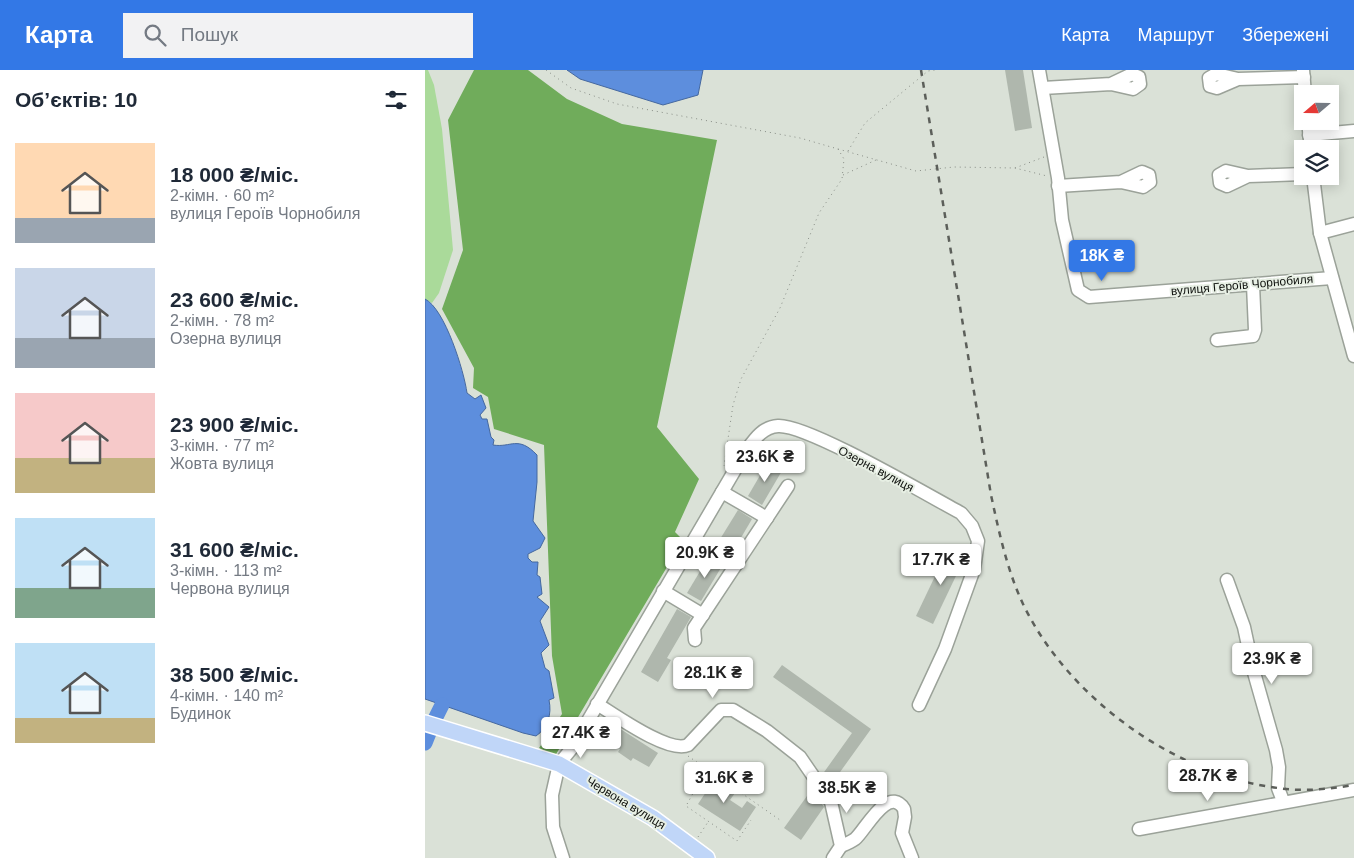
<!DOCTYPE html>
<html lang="uk">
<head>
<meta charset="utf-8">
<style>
  :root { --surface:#fff; --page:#f2f2f3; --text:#1f2937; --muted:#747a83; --accent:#3378e6 }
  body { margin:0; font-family:Arial,sans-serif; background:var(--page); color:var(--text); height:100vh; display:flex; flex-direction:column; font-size:19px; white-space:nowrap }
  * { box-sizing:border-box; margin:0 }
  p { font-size:16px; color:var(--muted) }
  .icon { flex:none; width:28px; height:28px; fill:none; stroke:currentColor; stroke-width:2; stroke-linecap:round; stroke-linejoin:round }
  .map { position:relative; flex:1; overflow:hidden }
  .sheet { display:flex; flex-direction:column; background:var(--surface); width:425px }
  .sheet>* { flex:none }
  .needle { width:32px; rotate:250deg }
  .fabs { position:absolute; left:869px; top:15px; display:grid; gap:10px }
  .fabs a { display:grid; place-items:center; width:45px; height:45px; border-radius:0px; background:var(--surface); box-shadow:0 2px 12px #0003; font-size:25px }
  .price { position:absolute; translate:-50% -42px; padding:0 11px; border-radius:5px; background:#fff; color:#222; font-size:16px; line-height:32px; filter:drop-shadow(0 1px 2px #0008) }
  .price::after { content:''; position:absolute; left:50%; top:30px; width:15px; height:11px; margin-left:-8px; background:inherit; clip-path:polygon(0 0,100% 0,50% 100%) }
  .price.active { background:var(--accent); color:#fff }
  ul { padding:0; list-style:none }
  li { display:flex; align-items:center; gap:15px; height:125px; padding:0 15px }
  li span { display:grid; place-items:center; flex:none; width:140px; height:100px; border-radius:0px; color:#555 }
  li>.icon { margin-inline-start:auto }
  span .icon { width:60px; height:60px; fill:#fffc; stroke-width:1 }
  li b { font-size:21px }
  h2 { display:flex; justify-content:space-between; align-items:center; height:60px; padding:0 15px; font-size:21px }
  header { display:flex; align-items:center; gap:30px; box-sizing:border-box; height:70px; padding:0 25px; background:var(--accent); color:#fff }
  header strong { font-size:24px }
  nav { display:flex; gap:28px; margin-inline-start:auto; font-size:18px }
  .search { width:350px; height:45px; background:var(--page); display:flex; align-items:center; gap:12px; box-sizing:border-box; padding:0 18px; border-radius:0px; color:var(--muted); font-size:19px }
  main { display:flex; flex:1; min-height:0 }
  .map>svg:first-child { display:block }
  .green { fill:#aada9a }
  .forest { fill:#70ac5b }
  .water { fill:#5d8edd; stroke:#45689f }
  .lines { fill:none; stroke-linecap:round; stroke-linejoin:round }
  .river { stroke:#5d8edd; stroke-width:15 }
  .building { fill:#afb7ad }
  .minor-casing { stroke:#9ba299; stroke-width:15 }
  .major-casing { stroke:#fff; stroke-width:18 }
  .path { stroke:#888d86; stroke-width:1; stroke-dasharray:1 4; stroke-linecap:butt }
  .minor { stroke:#fff; stroke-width:12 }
  .major { stroke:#c0d6f8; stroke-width:15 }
  .rail { stroke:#5c5f5a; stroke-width:2.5; stroke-dasharray:6 6; stroke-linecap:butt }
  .labels { text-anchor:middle; stroke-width:4; stroke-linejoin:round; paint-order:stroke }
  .street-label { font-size:12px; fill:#0e100d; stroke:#e7efe4 }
</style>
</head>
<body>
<header>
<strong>Карта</strong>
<div class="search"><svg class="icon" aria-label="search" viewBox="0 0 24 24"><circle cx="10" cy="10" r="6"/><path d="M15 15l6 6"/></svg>Пошук</div>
<nav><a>Карта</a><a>Маршрут</a><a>Збережені</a></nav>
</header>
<main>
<section class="sheet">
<h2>Об’єктів: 10<svg class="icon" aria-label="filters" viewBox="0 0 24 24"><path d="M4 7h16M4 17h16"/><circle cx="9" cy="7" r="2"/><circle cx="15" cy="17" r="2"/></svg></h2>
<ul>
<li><span style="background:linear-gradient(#ffd9b3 75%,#9aa5b1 0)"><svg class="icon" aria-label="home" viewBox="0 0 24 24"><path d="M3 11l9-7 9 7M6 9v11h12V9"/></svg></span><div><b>18 000 ₴/міс.</b><p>2-кімн. · 60 m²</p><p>вулиця Героїв Чорнобиля</p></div></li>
<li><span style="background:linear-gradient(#c9d6e8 70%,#9aa5b1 0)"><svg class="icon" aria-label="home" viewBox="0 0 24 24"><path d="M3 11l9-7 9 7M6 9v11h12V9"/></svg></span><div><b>23 600 ₴/міс.</b><p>2-кімн. · 78 m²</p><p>Озерна вулиця</p></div></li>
<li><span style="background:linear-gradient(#f6c9c9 65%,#c2b280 0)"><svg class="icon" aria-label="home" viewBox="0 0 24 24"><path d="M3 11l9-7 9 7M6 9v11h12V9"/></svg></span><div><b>23 900 ₴/міс.</b><p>3-кімн. · 77 m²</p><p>Жовта вулиця</p></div></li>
<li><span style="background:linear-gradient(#bfe0f5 70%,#7fa58c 0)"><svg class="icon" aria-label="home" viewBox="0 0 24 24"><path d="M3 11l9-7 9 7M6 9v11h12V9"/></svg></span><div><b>31 600 ₴/міс.</b><p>3-кімн. · 113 m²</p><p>Червона вулиця</p></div></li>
<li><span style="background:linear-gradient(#bfe0f5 75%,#c2b280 0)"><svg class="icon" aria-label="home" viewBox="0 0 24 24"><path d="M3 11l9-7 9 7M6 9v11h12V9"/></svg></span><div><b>38 500 ₴/міс.</b><p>4-кімн. · 140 m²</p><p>Будинок</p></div></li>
</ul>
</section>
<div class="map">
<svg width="929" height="788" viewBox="0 0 929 788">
  <rect width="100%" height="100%" fill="#dae1d7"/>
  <polygon class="green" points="0,0 3,0 9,15 17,59 28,180 14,223 7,233 0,229"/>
  <polygon class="forest" points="49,0 103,0 142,29 197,54 292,70 232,357 274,409 250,462 258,470 130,686 114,678 137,644 127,586 119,375 69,359 63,327 48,318 49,298 17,239 38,180 23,50"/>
  <g class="water">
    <polygon points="142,0 278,0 273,25 238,35 155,9"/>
    <path d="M0,229C20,239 39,301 42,323L50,329L56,325L61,338L55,345L57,349H62L66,367L69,370L68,375C86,378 93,365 112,385V412L108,451L120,468L115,478L103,484V488L107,492H113L112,505L115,507L117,524L112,527L124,537L115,551L124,575L116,583L120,598L124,601L129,628L124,630C127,644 123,658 111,666L98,663L0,629Z"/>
  </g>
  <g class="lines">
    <g class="river">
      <polyline points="10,649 17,635"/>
      <polyline points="0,673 4,663"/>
    </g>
  </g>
  <g class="building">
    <polygon points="580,0 598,0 607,58 590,61"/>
    <polygon points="344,390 358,399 337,435 323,426"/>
    <polygon points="313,440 327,449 307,483 292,474"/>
    <polygon points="523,479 540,487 508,554 491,546"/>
    <polygon points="283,488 297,496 276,531 262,523"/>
    <polygon points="252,539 266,547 242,588 246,590 233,612 216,602"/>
    <polygon points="357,595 446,659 405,716 397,705 427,663 348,607"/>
    <polygon points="186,653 233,683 224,697 208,688 206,691 193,682 195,679 177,668"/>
    <polygon points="283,704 310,723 305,730 317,738 322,731 331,737 315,761 273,734 281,722 274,717"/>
    <polygon points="387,719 399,737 376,770 359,758"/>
  </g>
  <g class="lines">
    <defs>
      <g id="minor">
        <polyline points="614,0 633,108 637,150 653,220 664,227 907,208"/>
        <polyline points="878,0 880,24"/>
        <polyline points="813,9 792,18 785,16 784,8 791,4 813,9 879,7"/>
        <polyline points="618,18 686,14 708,19 715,14 714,7 707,4 686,14"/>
        <polyline points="883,51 886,79"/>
        <polyline points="884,65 929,61"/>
        <polyline points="823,106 802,116 795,113 794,105 801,101 823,106 878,104"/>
        <polyline points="888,106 895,163 929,286"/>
        <polyline points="633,116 696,112 718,117 725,112 724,105 717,102 696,112"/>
        <polyline points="895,163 929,154"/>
        <polyline points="792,270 828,266 830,260 828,215"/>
        <polyline points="297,422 342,448"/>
        <polyline points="265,475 275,474 311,495"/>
        <polyline points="802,510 819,557 828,599 851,680 854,697 853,718 858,731"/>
        <polyline points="238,521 278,545"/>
        <polyline points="270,570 269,558 363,416"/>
        <path d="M172,634C190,645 244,684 263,675L296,640H308L342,661L375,687L406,732L416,776L408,788"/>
        <polyline points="714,759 929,720"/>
        <path d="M416,776C421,774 426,772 430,769C440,761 463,714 479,739L480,747L477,763L487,788"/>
        <path d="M138,788L128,757L127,725L134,694L147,678L321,381C329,370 337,357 353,356C382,354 504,426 536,443L547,456L553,471L549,499L520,579L494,635"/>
      </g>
      <polyline id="major" points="0,653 134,694 228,748 282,788"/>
    </defs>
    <use href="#minor" class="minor-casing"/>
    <use href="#major" class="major-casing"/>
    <g class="path">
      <polyline points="121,0 146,18 192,34 375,68 413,79 419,89 417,109 394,143 355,238 316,309 308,335 299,396"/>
      <polyline points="413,79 491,101 529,97 590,98 622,106"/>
      <polyline points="423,81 440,53 503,1 510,0"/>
      <polyline points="590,98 619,87"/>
      <polyline points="418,105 451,90"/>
      <polyline points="263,686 355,750"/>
      <polyline points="282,698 261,736 312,771 326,750"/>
      <polyline points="273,767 283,752"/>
    </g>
    <use href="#minor" class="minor"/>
    <use href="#major" class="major"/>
    <path class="rail" d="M496,0L566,425C574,462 582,500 598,534C643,628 750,705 853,718C879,722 904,719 929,715"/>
  </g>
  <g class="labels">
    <g class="street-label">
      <text transform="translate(817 215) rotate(-5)" y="4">вулиця Героїв Чорнобиля</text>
      <text transform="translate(451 399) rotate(28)" y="4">Озерна вулиця</text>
      <text transform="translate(201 733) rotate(31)" y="4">Червона вулиця</text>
    </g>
  </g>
</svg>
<div class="fabs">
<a><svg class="needle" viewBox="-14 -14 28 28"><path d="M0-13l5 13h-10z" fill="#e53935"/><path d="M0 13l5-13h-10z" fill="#747a83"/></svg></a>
<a><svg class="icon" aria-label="layers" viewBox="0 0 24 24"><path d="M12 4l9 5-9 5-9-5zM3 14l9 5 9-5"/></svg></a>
</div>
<b class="price active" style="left:677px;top:212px">18K ₴</b>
<b class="price" style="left:340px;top:413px">23.6K ₴</b>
<b class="price" style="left:280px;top:509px">20.9K ₴</b>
<b class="price" style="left:516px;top:516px">17.7K ₴</b>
<b class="price" style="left:847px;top:615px">23.9K ₴</b>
<b class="price" style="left:288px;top:629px">28.1K ₴</b>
<b class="price" style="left:156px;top:689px">27.4K ₴</b>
<b class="price" style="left:783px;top:732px">28.7K ₴</b>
<b class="price" style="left:299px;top:734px">31.6K ₴</b>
<b class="price" style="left:422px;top:744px">38.5K ₴</b>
</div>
</main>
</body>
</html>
